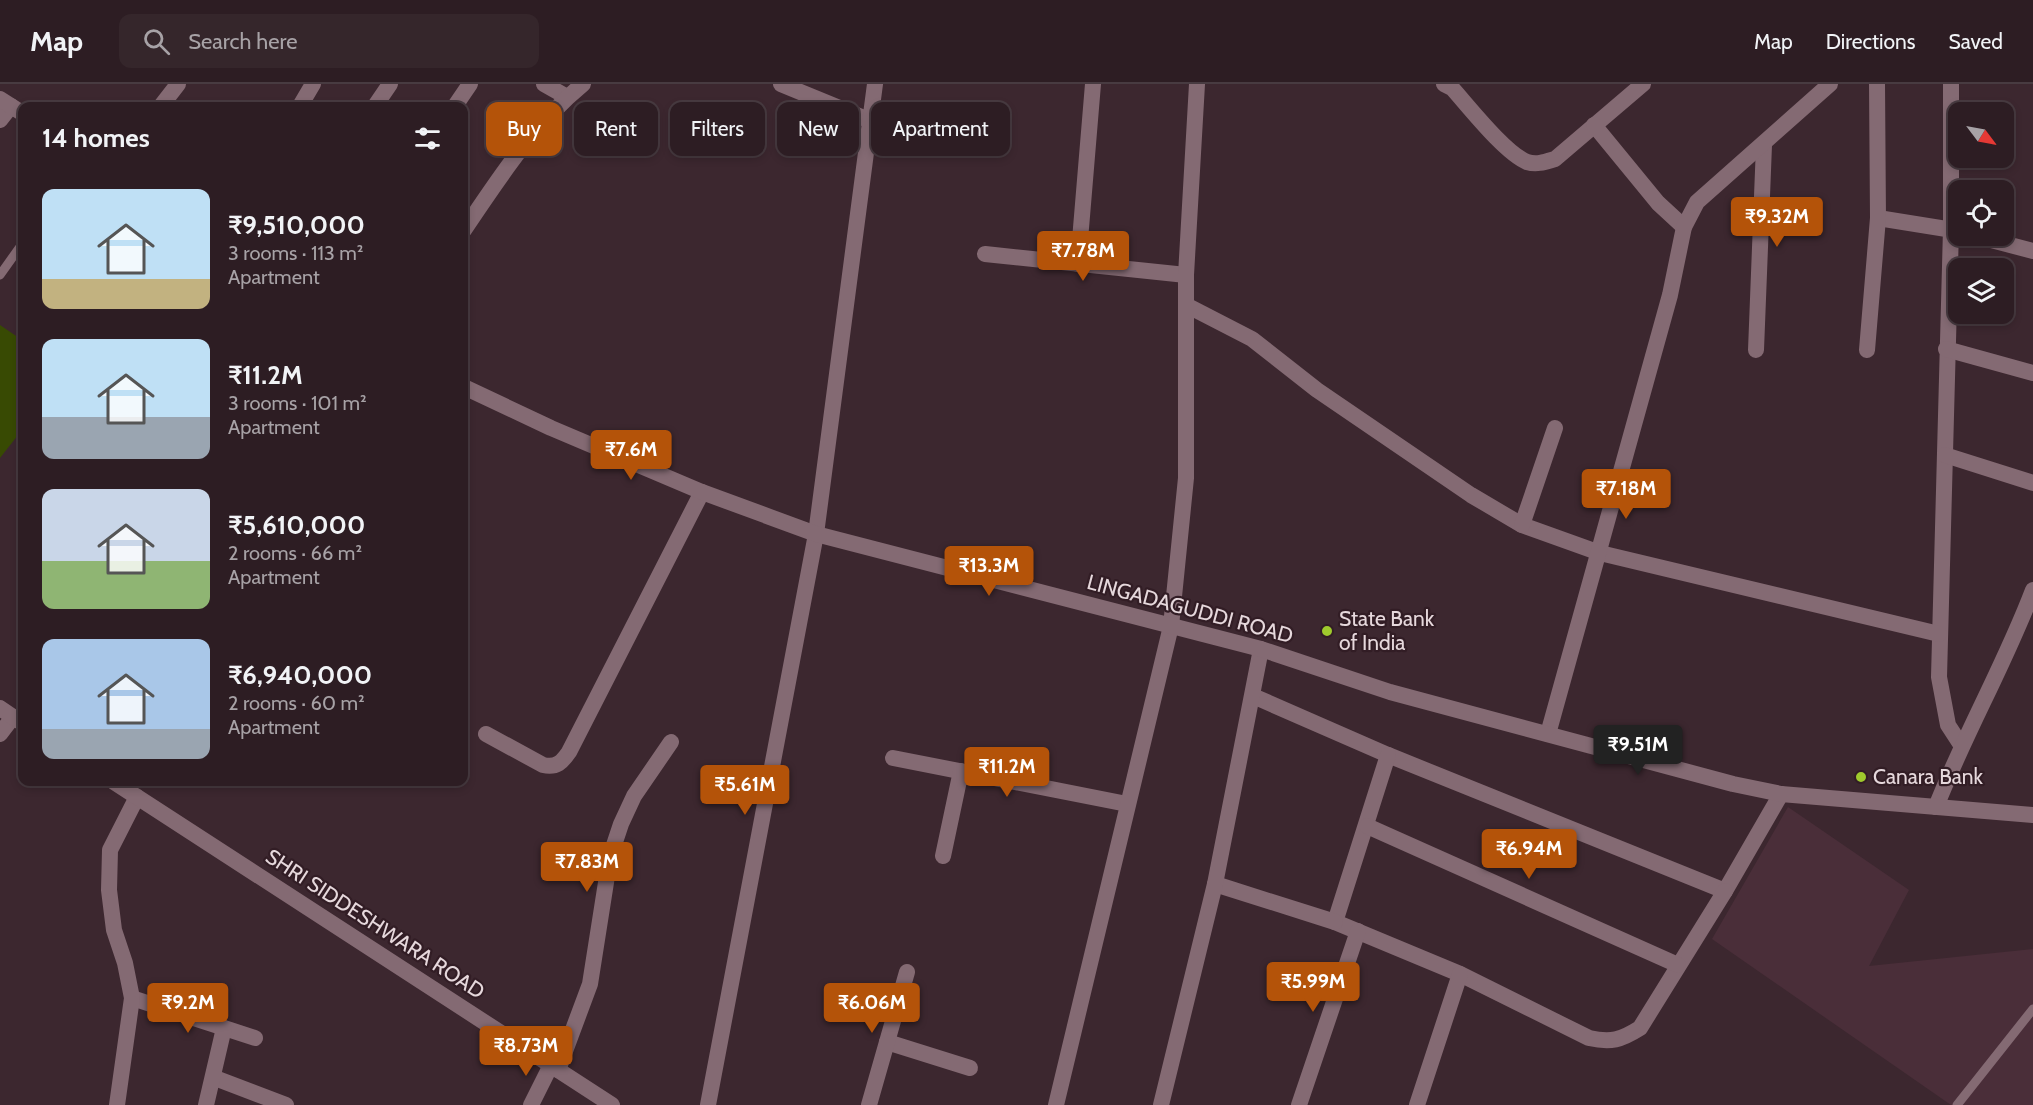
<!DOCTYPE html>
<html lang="en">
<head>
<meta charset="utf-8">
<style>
  :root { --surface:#2d1d23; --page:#35262b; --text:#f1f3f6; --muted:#a7a2a6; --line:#483b41; --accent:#b45309 }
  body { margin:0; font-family:Cabin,sans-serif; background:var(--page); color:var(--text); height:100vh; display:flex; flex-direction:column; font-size:22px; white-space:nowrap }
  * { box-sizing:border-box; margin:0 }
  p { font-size:20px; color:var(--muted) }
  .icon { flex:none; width:33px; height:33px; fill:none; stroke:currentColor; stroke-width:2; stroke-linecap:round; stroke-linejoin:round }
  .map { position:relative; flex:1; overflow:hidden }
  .side { position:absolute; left:18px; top:18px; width:450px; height:684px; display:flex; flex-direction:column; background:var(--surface); border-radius:12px; box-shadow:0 3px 9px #0003,0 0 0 2px var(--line) }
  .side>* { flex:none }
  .hud { position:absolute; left:486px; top:18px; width:570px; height:54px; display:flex; gap:12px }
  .needle { width:39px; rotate:122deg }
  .buttons { position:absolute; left:1948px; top:18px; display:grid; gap:12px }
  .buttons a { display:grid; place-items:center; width:66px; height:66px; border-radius:12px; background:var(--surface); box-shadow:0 3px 9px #0003,0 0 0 2px var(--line); font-size:30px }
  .price { position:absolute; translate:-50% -51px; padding:0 14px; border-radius:6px; background:var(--accent); color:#fff; font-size:20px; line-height:39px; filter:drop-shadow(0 2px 3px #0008) }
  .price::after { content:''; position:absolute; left:50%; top:36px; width:18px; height:14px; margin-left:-9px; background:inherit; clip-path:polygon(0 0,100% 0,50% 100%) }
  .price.active { background:#222; color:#fff }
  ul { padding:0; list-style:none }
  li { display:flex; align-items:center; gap:18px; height:150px; padding:0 24px }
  li span { display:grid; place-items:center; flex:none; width:168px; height:120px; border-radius:12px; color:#555 }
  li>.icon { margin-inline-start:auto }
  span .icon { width:72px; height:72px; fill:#fffc; stroke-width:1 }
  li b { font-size:26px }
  h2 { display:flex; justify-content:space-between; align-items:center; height:72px; padding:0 24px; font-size:26px }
  .tag { padding:0 21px; border-radius:12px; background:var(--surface); box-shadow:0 3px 9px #0003,0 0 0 2px var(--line); font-size:21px; line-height:54px }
  .tag.active { background:var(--accent); color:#fff }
  header { display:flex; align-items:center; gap:36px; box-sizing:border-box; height:84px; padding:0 30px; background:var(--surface); border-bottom:2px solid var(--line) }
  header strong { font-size:28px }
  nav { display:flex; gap:33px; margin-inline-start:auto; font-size:21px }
  .search { width:420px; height:54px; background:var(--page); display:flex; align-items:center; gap:15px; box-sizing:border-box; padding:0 21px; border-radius:12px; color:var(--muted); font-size:22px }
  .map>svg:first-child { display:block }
  .built { fill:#4a2e39 }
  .green { fill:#384a03 }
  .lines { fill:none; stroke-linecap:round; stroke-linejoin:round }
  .service { stroke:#846a73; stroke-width:9 }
  .minor { stroke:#846a73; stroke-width:16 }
  .tertiary { stroke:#846a73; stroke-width:16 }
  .secondary { stroke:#846a73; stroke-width:16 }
  .poi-dot { fill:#9fca2d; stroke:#321d25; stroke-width:2 }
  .labels { text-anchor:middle; stroke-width:4.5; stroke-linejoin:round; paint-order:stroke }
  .street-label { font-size:21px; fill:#e6d8dc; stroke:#321d25 }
  .poi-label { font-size:21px; fill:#e6d8dc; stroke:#321d25; text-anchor:start }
</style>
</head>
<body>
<header>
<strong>Map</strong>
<div class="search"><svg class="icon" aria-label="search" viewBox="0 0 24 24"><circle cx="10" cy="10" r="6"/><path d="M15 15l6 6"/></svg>Search here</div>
<nav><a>Map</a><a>Directions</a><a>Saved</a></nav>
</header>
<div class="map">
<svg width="2033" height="1021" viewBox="0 0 2033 1021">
  <rect width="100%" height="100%" fill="#3c272f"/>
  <polygon class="built" points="1788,723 1909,806 1869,882 2033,865 2033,1021 1951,1021 1712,855"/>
  <polygon class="green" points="0,241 22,256 22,346 0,374"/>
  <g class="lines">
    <g class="service">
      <polyline points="0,191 22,160"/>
      <polyline points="1957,1021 2033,925"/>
    </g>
    <g class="minor">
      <polyline points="544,0 567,13"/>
      <polyline points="781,0 871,37"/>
      <path d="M1444,0L1452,4C1469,23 1505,69 1527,78C1537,81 1545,78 1555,75L1643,0"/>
      <polyline points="1951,0 1951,145 1939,593 1948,641 1961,661"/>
      <polyline points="161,22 178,0"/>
      <polyline points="300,22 313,0"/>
      <polyline points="375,22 390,0"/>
      <polyline points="455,22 470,0"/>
      <polyline points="0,36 11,22"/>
      <polyline points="1594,41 1658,119 1684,143"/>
      <polyline points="1878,134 1959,147"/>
      <path d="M464,146C499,94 534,40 583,0"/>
      <polyline points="1976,152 2033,167"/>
      <polyline points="985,170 1186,191"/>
      <polyline points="1078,180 1093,0"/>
      <polyline points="1186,221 1252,255 1317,306 1471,411 1522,441 1600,469 1939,550"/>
      <polyline points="1946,265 2033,289"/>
      <polyline points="1756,266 1764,61"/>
      <polyline points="1867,266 1878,134 1877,0"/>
      <polyline points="1945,371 2033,399"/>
      <polyline points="1522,441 1555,344"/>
      <polyline points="1253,612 1388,671 1725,807 1781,710"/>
      <polyline points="0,650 13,633"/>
      <path d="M486,650L543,681C557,684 562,678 569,668L702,408"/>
      <polyline points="1548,650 1670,211 1684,143 1697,118 1830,0"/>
      <path d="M1388,671L1335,838L1460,890L1589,954C1611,959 1621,956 1640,944L1725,807"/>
      <polyline points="893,674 1127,720"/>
      <polyline points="1367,742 1678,881"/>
      <polyline points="943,772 961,687"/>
      <polyline points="1215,800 1335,838"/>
      <polyline points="132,914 255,954"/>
      <polyline points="887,958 970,984"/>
      <polyline points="558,986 590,900 610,773 621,740 634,712 671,658"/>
      <polyline points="215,994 286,1021"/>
      <polyline points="117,1021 132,914 125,879 114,846 109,806 110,766 137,713"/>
      <polyline points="206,1021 224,944"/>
      <polyline points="531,1021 551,981"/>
      <polyline points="708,1021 816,450 875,0"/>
      <polyline points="869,1021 907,888"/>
      <polyline points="1161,1021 1215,800 1261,565"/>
      <polyline points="1299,1021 1358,847"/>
      <polyline points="1417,1021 1460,890"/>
    </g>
    <g class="tertiary">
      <polyline points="0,624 22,639"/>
      <polyline points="114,698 612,1021"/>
      <path d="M1936,723C1965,649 2005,580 2033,506"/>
      <polyline points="1056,1021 1171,542 1186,394 1186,191 1197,0"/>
    </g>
    <g class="secondary">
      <polyline points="0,15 22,29"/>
      <polyline points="464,303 551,344 702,408 816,450 1261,565 1390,608 1733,700 1781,710 2033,731"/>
    </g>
  </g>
  <g class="poi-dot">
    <circle cx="1327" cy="547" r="6"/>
    <circle cx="1861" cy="693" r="6"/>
  </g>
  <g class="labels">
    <g class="street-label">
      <text transform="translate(1190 525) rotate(15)" y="7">LINGADAGUDDI ROAD</text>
      <text transform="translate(375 840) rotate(33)" y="7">SHRI SIDDESHWARA ROAD</text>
    </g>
    <g class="poi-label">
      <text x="1339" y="542">State Bank<tspan x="1339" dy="24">of India</tspan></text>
      <text x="1873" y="700">Canara Bank</text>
    </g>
  </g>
</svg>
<div class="buttons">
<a><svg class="needle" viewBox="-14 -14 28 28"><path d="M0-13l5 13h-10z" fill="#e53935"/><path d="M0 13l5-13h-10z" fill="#a7a2a6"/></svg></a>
<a><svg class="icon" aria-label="locate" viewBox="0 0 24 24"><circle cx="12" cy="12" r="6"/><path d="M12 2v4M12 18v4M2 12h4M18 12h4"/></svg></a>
<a><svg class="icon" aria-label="layers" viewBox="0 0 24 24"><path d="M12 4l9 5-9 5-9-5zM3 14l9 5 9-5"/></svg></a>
</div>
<b class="price" style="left:1777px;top:164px">₹9.32M</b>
<b class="price" style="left:1083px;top:198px">₹7.78M</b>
<b class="price" style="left:631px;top:397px">₹7.6M</b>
<b class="price" style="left:1626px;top:436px">₹7.18M</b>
<b class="price" style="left:989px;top:513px">₹13.3M</b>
<b class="price active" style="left:1638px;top:692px">₹9.51M</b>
<b class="price" style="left:1007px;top:714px">₹11.2M</b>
<b class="price" style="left:745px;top:732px">₹5.61M</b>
<b class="price" style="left:1529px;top:796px">₹6.94M</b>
<b class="price" style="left:587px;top:809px">₹7.83M</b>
<b class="price" style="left:1313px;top:929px">₹5.99M</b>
<b class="price" style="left:188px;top:950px">₹9.2M</b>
<b class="price" style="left:872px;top:950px">₹6.06M</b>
<b class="price" style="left:526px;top:993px">₹8.73M</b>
<div class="hud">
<a class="tag active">Buy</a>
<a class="tag">Rent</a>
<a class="tag">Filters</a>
<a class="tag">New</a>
<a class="tag">Apartment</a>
</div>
<section class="side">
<h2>14 homes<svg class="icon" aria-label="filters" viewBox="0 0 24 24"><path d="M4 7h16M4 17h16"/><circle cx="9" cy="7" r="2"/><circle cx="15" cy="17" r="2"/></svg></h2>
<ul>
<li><span style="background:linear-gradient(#bfe0f5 75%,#c2b280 0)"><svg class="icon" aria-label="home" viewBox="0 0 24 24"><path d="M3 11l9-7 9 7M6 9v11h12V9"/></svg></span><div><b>₹9,510,000</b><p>3 rooms · 113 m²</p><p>Apartment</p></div></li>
<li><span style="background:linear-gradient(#bfe0f5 65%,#9aa5b1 0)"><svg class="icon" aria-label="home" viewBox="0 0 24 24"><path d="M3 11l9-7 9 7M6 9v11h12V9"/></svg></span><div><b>₹11.2M</b><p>3 rooms · 101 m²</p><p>Apartment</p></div></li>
<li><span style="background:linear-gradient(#c9d6e8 60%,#8fb573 0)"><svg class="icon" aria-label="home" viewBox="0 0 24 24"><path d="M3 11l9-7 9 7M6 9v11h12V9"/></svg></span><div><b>₹5,610,000</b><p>2 rooms · 66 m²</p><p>Apartment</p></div></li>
<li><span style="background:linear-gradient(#a9c7e8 75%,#9aa5b1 0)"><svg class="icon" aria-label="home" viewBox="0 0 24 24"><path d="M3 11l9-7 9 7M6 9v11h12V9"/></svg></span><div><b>₹6,940,000</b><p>2 rooms · 60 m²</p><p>Apartment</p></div></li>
</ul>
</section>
</div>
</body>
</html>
